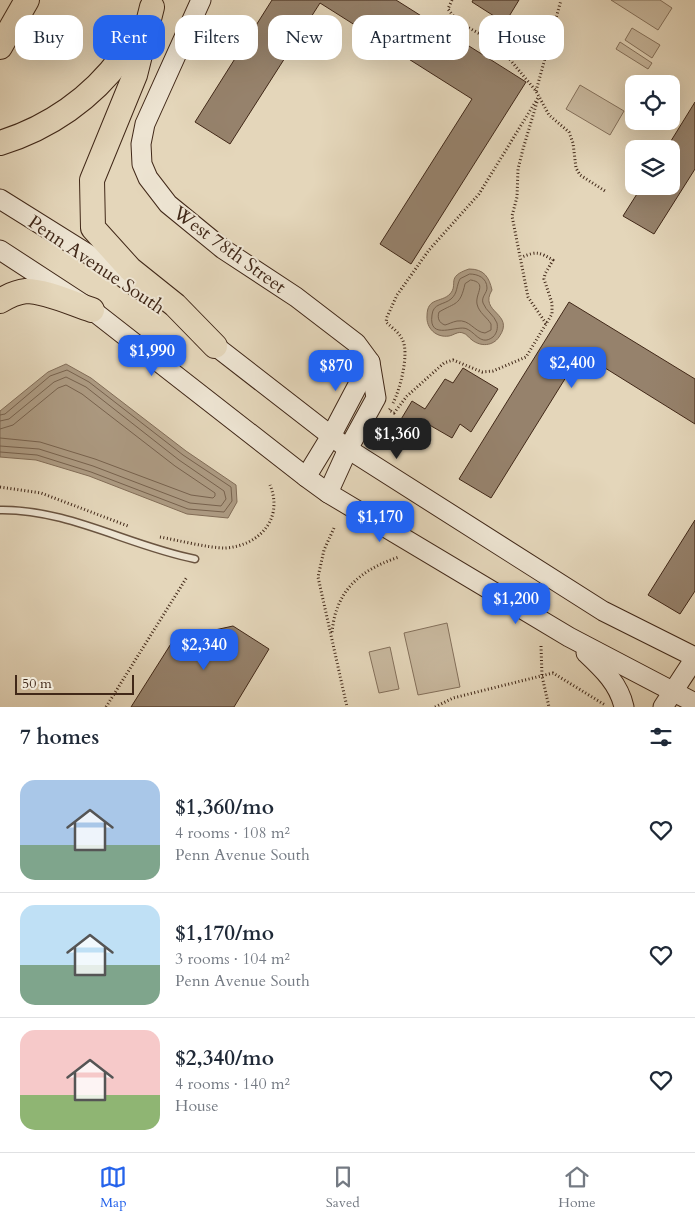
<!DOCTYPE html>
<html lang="en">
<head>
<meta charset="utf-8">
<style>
  :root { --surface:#fff; --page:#f6f6f7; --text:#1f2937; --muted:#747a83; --line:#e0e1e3; --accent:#2563eb }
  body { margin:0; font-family:Cardo,serif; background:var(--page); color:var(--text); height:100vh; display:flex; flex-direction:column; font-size:19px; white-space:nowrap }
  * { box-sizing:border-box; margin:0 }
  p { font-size:16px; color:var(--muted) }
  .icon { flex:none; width:28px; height:28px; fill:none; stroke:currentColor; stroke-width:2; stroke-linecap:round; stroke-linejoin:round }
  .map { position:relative; height:707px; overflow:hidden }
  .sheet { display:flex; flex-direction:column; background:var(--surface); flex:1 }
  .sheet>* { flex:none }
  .top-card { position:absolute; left:15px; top:15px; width:665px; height:45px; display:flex; gap:10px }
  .fabs { position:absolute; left:625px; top:75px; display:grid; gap:10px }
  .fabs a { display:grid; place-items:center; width:55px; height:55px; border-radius:10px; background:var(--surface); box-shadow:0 5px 20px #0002; font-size:25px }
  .scale { position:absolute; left:15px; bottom:12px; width:119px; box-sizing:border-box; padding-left:5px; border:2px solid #412818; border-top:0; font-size:14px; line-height:18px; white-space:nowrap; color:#412818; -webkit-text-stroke:4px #ede4d2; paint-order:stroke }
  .price { position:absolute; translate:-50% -42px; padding:0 11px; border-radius:10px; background:var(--accent); color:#fff; font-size:16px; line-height:32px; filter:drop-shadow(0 1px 2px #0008) }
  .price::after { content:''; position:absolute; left:50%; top:30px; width:15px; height:11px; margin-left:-8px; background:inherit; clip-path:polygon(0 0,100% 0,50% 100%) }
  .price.active { background:#222; color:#fff }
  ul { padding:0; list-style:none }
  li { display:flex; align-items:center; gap:15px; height:125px; padding:0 20px }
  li+li { border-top:1px solid var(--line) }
  li span { display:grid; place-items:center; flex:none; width:140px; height:100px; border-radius:15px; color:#555 }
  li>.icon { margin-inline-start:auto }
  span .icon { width:60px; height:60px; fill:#fffc; stroke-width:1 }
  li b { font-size:21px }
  h2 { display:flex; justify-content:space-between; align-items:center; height:60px; padding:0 20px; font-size:21px }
  .pill { padding:0 18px; border-radius:15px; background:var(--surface); box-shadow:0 5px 20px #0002; font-size:18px; line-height:45px }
  .pill.active { background:var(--accent); color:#fff }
  .menu { display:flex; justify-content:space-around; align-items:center; height:70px; border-top:1px solid var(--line); background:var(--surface); font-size:14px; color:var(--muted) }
  .menu a { display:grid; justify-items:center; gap:2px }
  .menu .active { color:var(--accent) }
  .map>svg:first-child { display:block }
  .green { fill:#c8b89e; stroke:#84705b }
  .water { fill:#ad9b83; stroke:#826d58 }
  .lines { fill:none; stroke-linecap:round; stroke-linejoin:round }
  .shore { stroke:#77624e; stroke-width:1 }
  .building { fill:#96826c; stroke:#412818 }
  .lane-casing { stroke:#6a5440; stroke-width:9 }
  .secondary-casing { stroke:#412818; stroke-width:21 }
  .highway-casing { stroke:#412818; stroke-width:26 }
  .path { stroke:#412818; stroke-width:3; stroke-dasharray:1 2.5; stroke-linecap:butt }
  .lane { stroke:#ede4d2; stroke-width:6 }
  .secondary { stroke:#ede4d2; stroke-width:19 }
  .highway { stroke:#e4d6ba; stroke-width:24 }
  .labels { text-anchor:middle; stroke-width:4; stroke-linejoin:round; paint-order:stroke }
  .street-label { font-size:19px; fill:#412818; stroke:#ede4d2 }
</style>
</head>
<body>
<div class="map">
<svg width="695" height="707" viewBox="0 0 695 707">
  <rect width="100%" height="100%" fill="#e4d6ba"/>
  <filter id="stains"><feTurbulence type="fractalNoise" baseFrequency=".004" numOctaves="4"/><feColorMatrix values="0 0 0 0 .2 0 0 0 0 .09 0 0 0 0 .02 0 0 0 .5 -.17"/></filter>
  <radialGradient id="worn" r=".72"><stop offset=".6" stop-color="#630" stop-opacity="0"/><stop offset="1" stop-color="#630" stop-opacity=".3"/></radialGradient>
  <g class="green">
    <polygon points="611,0 660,0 672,8 658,30"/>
    <polygon points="632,28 660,45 652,58 625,40"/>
    <polygon points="620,42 652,63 648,69 616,49"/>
    <polygon points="580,85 624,111 610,135 566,109"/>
    <polygon points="447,623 460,687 418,695 404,633"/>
    <polygon points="390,647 399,689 379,693 369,652"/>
  </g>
  <g class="water">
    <path d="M469,269C484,269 489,277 492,290C478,313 516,313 499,337C493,346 481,347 472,340C469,338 467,334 463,333C458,331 454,335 449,336C436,338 426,328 427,316C427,297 441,303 450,294C459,284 445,277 469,269Z"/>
    <polygon points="66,364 91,378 186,451 236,485 237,502 228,518 187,514 89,476 36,460 0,457 0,411 48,372"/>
  </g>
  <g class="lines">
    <g class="shore">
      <path d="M470,274C478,274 487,278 487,288C487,293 481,297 483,303C486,311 494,315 497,323C498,328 497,333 493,337C481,346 476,333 467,329C458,324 428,342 432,315C433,303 444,305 451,299C458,293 456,286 460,279Z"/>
      <path d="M471,280C488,283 475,293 477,304C479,313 487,317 491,324V330L485,333C474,332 470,319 457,321C452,322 449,324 445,325C439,323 437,318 439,312C456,302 460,306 465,284Z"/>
      <polyline points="0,415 5,414 50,376 67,370 89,382 183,455 231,487 232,501 224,512 188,509 91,472 37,455 0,452"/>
      <polyline points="0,421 9,419 54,382 66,377 86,387 179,460 224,491 226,499 221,506 190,503 93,466 39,449 0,446"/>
      <polyline points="0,429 13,425 58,388 66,385 82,394 175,466 215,493 215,496 213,498 191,495 95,459 40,442 0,438"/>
    </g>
  </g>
  <g class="building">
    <polygon points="272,0 396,0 526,82 411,264 380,244 472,99 320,3 230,144 195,122"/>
    <polygon points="473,0 519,0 505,23 472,2"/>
    <polygon points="695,102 695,169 654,234 623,216 642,186 671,186 671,149 666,149"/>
    <polygon points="569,302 695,379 695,424 581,353 491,498 459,479"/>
    <polygon points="463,368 498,389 471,432 460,424 452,438 426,423 419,434 400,421 412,401 425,409 445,379 453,383"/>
    <polygon points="695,520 695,591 680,614 648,595"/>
    <polygon points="233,626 269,649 234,707 131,707 174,639"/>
  </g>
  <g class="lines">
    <defs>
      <path id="lane" d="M0,510C68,509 129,546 195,559"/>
      <g id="secondary">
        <polyline points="201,0 145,124 141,144 142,164 148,178 168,204 223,249 296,297 356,343 370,362 376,398 348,449 328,493"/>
        <polyline points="0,199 112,269 140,290"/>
        <polyline points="0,250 92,310 306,477 328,493 569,637 695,703"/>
        <polyline points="205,338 348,449 603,611 695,657"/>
        <polyline points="306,477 331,436 370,362"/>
        <path d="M586,653C603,669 619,684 624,707"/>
        <polyline points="663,707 695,658"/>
      </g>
      <g id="highway">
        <polyline points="152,7 135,75 92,180 93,228 130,269 175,305 215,346"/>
        <polyline points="0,47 27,0"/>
        <path d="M0,143C49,128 92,98 122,57C129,49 133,39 138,30"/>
        <path d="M0,301C8,296 17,292 26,291C46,291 73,304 92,310"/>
      </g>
    </defs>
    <use href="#lane" class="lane-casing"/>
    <use href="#secondary" class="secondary-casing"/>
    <use href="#highway" class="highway-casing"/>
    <g class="path">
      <polyline points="452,0 448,9 458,22 493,41 502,50 536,91 549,115 569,132 573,143 576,168 580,175 605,191"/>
      <polyline points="536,91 561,0"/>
      <polyline points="537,102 523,149 518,169 517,197 512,216 528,297 547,325"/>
      <path d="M393,403C400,390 410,352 402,339C399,332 391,327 386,322L387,317L397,295L429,250L479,194L539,96"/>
      <path d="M390,409L389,410L394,413L407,396L444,363L453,360L482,372L493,371L526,357L552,314V303L544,279L545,274L553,260C539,252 537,251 522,257"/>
      <polyline points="0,487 41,493 128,526"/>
      <polyline points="334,528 324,550 318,577 347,707"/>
      <path d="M160,537C177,540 208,548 225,548C259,546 284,519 270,485"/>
      <path d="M332,632C333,625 334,616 337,609C347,580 372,566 399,557"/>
      <polyline points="541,646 542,676 549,707"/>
      <polyline points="106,707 187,577"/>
      <polyline points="435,707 453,698 553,673 605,705"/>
    </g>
    <use href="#lane" class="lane"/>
    <use href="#secondary" class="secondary"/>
    <use href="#highway" class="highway"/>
  </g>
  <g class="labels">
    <g class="street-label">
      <text transform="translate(230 249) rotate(36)" y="7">West 78th Street</text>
      <text transform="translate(97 264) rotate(34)" y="7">Penn Avenue South</text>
    </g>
  </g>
  <rect width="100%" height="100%" filter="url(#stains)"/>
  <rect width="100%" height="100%" fill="url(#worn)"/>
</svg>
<div class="fabs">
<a><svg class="icon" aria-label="locate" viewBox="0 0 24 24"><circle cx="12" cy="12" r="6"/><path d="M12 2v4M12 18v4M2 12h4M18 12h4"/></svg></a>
<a><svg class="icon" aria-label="layers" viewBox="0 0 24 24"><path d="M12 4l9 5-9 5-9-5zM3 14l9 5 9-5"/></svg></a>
</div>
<div class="scale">50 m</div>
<b class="price" style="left:152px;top:377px">$1,990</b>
<b class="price" style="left:572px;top:389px">$2,400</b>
<b class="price" style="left:336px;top:392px">$870</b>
<b class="price active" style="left:397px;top:460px">$1,360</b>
<b class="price" style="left:380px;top:543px">$1,170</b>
<b class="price" style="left:516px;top:625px">$1,200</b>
<b class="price" style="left:204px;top:671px">$2,340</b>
<div class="top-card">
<a class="pill">Buy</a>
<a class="pill active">Rent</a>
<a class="pill">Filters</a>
<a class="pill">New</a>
<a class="pill">Apartment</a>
<a class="pill">House</a>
</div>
</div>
<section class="sheet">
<h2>7 homes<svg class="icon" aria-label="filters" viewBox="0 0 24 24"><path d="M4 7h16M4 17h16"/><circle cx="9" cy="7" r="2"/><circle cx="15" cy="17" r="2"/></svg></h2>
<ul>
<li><span style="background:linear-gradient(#a9c7e8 65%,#7fa58c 0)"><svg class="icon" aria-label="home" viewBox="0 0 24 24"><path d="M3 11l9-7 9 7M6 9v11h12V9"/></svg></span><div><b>$1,360/mo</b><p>4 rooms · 108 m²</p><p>Penn Avenue South</p></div><svg class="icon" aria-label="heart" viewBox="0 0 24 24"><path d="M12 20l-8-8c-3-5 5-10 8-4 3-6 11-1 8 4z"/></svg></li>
<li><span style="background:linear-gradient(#bfe0f5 60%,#7fa58c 0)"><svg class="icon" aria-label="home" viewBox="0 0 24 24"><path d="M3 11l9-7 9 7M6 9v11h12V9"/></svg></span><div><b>$1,170/mo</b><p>3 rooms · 104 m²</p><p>Penn Avenue South</p></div><svg class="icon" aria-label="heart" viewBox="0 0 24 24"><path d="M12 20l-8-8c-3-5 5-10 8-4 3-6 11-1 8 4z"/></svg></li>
<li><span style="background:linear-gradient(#f6c9c9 65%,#8fb573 0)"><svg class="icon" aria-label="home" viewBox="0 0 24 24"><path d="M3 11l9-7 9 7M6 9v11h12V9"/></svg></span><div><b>$2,340/mo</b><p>4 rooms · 140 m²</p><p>House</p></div><svg class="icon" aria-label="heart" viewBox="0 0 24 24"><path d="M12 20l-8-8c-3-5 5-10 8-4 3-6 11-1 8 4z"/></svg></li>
</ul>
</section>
<nav class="menu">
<a class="active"><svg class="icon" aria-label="map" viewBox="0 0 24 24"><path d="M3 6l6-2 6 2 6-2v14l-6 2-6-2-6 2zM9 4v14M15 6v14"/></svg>Map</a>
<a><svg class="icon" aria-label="saved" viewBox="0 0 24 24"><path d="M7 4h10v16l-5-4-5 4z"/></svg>Saved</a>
<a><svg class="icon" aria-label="home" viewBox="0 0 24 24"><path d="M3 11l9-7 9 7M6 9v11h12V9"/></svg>Home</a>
</nav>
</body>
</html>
